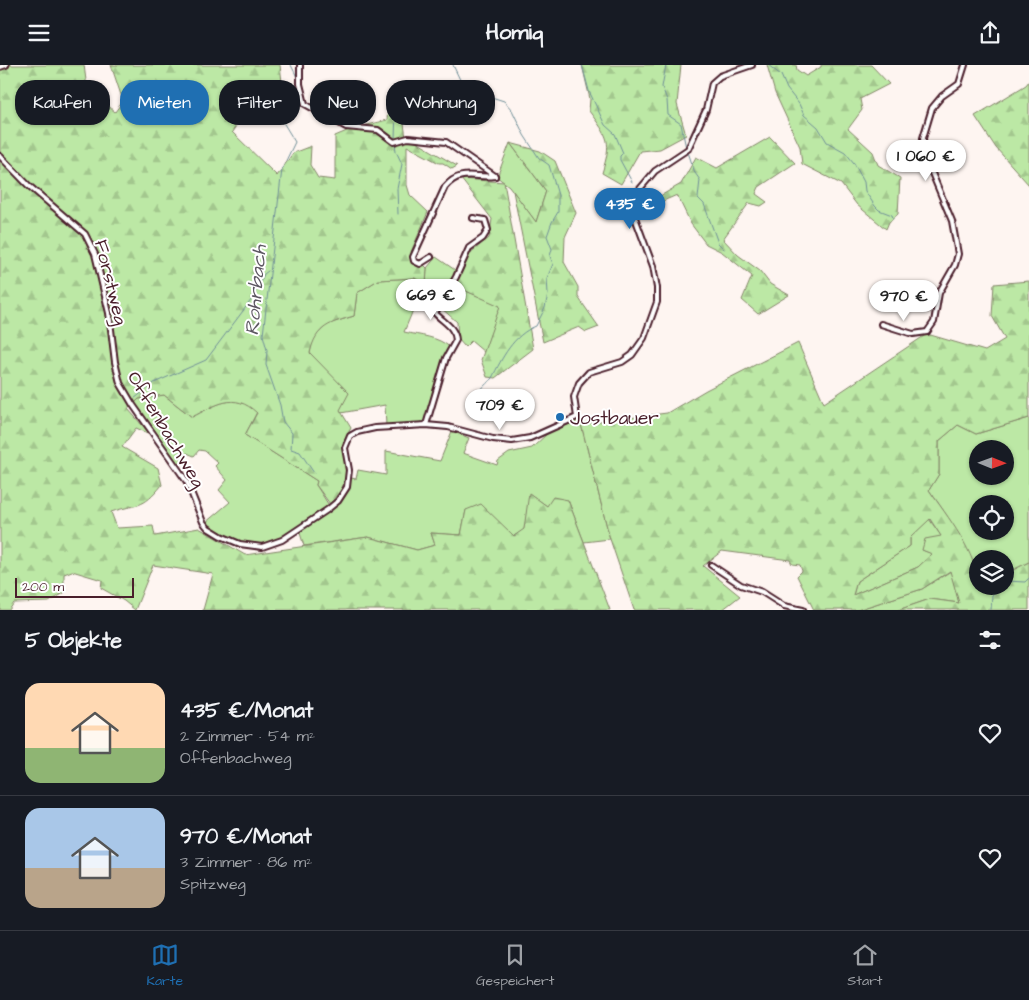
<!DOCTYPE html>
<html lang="de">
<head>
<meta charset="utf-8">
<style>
  :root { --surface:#171b24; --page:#242831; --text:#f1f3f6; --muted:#9ea1a6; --line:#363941; --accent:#1f6fb2 }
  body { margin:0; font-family:"Architects Daughter",sans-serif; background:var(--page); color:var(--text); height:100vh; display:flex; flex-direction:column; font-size:19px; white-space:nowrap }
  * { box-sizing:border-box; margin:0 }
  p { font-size:16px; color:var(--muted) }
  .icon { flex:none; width:28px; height:28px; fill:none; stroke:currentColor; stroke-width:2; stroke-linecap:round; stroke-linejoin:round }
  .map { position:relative; height:545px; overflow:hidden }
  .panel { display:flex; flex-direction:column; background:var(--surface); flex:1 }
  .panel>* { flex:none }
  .hud { position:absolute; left:15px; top:15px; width:500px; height:45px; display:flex; gap:10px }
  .needle { width:32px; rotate:91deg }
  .tools { position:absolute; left:969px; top:375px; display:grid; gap:10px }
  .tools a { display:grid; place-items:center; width:45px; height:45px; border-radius:50%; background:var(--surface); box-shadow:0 1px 4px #0004; font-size:25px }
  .scale { position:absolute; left:15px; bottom:12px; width:119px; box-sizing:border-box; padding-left:5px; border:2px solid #4a1f2b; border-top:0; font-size:14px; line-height:18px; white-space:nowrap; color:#4a1f2b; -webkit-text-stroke:4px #fff; paint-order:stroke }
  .price { position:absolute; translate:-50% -42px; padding:0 11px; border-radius:18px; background:#fff; color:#222; font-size:16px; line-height:32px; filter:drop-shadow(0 1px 2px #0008) }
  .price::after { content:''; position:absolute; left:50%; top:30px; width:15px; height:11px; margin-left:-8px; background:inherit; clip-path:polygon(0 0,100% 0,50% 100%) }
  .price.active { background:var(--accent); color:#fff }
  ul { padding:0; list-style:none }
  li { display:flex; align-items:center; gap:15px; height:125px; padding:0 25px }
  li+li { border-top:1px solid var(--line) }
  li span { display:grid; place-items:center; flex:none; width:140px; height:100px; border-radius:15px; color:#555 }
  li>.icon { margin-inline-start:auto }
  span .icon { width:60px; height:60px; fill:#fffc; stroke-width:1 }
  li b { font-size:21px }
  h2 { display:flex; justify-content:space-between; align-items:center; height:60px; padding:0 25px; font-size:21px }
  .tag { padding:0 18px; border-radius:20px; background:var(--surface); box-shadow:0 1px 4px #0004; font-size:18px; line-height:45px }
  .tag.active { background:var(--accent); color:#fff }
  header { display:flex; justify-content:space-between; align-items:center; height:65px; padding:0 25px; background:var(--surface); font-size:22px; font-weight:700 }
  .tab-bar { display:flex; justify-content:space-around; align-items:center; height:70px; border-top:1px solid var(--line); background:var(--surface); font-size:14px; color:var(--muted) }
  .tab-bar a { display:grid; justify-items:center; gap:2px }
  .tab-bar .active { color:var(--accent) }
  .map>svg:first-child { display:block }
  .green { fill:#bce8a5; stroke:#838468; fill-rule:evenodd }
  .forest { fill:url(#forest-firs); stroke:#838468; fill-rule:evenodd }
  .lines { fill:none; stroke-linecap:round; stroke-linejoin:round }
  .stream { stroke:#708f98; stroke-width:1 }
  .street-casing { stroke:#4a1f2b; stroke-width:8 }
  .street { stroke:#fff; stroke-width:4 }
  .poi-dot { fill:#1f6fb2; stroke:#fff; stroke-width:2 }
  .labels { text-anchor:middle; stroke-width:4; stroke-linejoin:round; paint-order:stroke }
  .street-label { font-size:19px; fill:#4a1f2b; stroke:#fff }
  .poi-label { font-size:19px; fill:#4a1f2b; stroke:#fff; text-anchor:start }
  .water-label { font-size:20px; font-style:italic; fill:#5d5762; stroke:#fff }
</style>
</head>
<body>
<header><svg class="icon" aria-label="menu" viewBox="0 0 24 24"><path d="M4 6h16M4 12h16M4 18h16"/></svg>Homiq<svg class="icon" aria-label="share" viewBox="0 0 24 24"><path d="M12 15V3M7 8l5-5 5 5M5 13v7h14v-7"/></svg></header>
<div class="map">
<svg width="1029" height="545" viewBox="0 0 1029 545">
  <defs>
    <pattern id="forest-firs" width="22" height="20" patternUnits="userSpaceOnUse" patternTransform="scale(1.25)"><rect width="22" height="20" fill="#bce8a5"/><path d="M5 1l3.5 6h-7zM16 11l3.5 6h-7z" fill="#a3c78e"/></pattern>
  </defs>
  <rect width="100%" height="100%" fill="#fef5f1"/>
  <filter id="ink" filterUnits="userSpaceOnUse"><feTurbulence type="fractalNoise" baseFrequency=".02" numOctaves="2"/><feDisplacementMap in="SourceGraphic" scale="10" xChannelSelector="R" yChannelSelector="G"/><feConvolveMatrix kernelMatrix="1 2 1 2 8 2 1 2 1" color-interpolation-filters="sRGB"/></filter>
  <g filter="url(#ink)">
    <g class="green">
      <polygon points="510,78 546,126 536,157 509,121 497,112"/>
      <path d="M436,192L458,207L449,224L438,220L427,240L416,238L404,267C421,271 437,271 451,283L443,299L424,357L386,361L385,340L341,348L310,288L313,273L328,259L354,251L357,228L378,215L415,213L426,221L427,203Z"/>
      <polygon points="455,219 466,226 501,240 484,287 471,276 465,282 458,274 457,257 440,242"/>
      <path d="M164,330L192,352C216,340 234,326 257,347L245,370L317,416L316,420L330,442C283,473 259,498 205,458L230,437L219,425L227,415L215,401L218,398L205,386L199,385L194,391L187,388L177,400L133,340L139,334Z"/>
      <path d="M1029,353V497L1005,509V494H978L977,510C966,479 948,451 929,425L939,409V376L958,360L976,369ZM978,384H1005V411H978ZM978,439H1005V466H978Z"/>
      <path d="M576,355L581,359L610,474L584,477L568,435L547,441L530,429L524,465L514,471L466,445L461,470L431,468L435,480L417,485L368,472L304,481L299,465C321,452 345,440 351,413L356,414L358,405L386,410V386L440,396L452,366L469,373L463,388L497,400L498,396L509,388L532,383L550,366Z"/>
      <polygon points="929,454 942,472 922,485 933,489 918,502 853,530 857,516 910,481 910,473"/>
      <polygon points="951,506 959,538 930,534 898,545 857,545 922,524"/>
    </g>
    <g class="forest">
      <path d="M9,0H84L87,23L115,47L123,36L111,0H280L283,26L242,52L232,67L277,111L293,88L311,81L310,100L318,113L335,115V71L354,63L387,55L389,30H400L406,73L420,79L457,101L452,104L443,98H439L407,81V120L410,130L428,147L411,187L427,203L426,221L415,213L378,215L357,228L354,251C330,258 316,261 310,288L349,328L340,345L351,363L343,378L346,412L341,425L330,439L316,420L317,416L245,370L257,348C234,326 216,340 192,352L164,330L139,334L128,344L150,369L136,363L122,382L158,403L162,420C142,445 138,438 111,447L117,463L153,461L155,471L199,463L245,490L368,472L417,485L435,480L431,468L461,470L466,445L481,439L514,471L524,464L529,428L547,441L553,432L568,435L610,545H203L213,509L153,500L135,545L124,536L101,523L102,515L72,506L64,509V528L49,537L14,538L9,545H0V2Z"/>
      <path d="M582,0H681L677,39L686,70L660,84L640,86L621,119L602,108C612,76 609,73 589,46L590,34Z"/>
      <polygon points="767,0 796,0 797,5 806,11 821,2 821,0 871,0 889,19 860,34 862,45 848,64 873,87 878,100 900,113 898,149 889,157 886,164 857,140 841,119 802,99 800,82 775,28"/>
      <polygon points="1029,16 1029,120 996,83 975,51 1026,20"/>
      <polygon points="770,72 795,98 759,122 756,129 767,137 761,141 749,138 723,174 738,190 760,206 770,219 789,230 758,249 742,235 752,211 722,187 706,179 691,159 677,130 654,140 640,151 638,145 641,142 681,119 696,92 717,103"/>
      <polygon points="510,78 540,86 555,96 576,148 565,172 564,197 578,222 578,232 599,262 586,267 579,262 543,277 513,126 536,157 546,126"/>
      <polygon points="461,114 504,117 533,284 495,313 487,312 481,295 500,241 466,226 455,219 470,188 489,173 492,154"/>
      <path d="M1029,216V353L976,369L958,360L939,376V409L929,425C947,451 978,489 978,521H1005V509L1029,497V545H898L930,534L959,538L950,506L922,524L857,545H814L797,511L802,506L800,500L792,499L790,495L722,486L703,501L740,531L722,545H634L610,474L581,359L667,348L706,325L798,278L824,338L927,269L985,286L1005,274L992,251L994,219ZM930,454L941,471L925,474L922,485L932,489L918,502L853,530L857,516L910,481V473Z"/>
    </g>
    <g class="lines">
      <g class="stream">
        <path d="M453,0L462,19L479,28L504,36L512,45L524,70L539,93L549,100L558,130V147L552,157L547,171L552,184L550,191L553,199L547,213L548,229L545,243L536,261C513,270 502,293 492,313C489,317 484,320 481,325"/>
        <polyline points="582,0 589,26 605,60 615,69 623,88 620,91 620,95 632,117"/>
        <polyline points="666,0 662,22 667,35 668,50 681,59 686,83"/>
        <polyline points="768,0 781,10 787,24 799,39 804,50 818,62 827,77 845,87 854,98 864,117 865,126 875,141 879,145 892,150 893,153"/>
        <polyline points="392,27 396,44 395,74"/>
        <path d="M271,35L296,29C302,17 295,9 291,0"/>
        <polyline points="272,39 295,77 282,104 263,270 267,285 266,300 280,340 283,357 292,368 291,384 300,387 314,408"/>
        <polyline points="395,78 396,86 402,99 397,124 398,149"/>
        <polyline points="688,87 695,108 700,115 698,133 704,139 718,178 724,184"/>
        <polyline points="134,334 154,318 206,295 252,234 264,209 268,206"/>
        <polyline points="1005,518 1007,516 1025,517 1029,513"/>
        <polyline points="991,545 992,530 1002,521"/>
      </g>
      <defs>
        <g id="street">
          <polyline points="300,0 300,19 305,39 346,62 378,65 394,77 408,73 446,77 495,111"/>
          <polyline points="0,2 6,0"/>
          <polyline points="0,91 28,120 85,169 95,189 109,248 115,297 120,318 133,340 187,417 203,457 208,463 221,471 240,479 262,482 282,475 327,445 338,436 347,422 349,405 345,383 350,371 357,367 375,363 426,360 448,362 493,374 512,376 530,373 577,352 574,332 579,318 589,307 622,297 632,290 644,273 657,237 657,223 653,201 634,150 631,141 633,132 655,106 688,84 706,45 712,18 720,11 752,0"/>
          <path d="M431,192L420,199L414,196L413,192L445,122C461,103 476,114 495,111"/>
          <polyline points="881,259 913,269 927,267 934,257 939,228 955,200 958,189 952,156 924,89 923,73 932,43 942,31 959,19 965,0"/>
          <path d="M426,360L446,293L456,275C455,262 443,257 435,248L456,212L469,183L483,173L488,165L485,155L473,153"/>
          <polyline points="711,500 741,520 762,527 784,541 803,545"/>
        </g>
      </defs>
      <use href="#street" class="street-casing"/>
      <use href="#street" class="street"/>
    </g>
  </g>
  <circle class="poi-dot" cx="560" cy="352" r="5"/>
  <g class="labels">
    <g class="street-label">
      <text transform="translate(112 217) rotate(76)" y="7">Forstweg</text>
      <text transform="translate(167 364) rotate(59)" y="7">Offenbachweg</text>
    </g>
    <g class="poi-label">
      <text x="570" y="359">Jostbauer</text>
    </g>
    <g class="water-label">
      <text transform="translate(255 225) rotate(-85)" y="7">Rohrbach</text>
    </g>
  </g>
</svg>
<div class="tools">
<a><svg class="needle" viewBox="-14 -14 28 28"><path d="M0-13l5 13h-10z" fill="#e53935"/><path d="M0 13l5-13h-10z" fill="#9ea1a6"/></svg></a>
<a><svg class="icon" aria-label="locate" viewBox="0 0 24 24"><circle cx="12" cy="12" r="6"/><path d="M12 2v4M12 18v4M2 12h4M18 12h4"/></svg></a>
<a><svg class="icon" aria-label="layers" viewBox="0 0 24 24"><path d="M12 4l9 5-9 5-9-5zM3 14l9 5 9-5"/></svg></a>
</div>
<div class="scale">200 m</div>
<b class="price" style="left:926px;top:117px">1 060 €</b>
<b class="price active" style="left:630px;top:165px">435 €</b>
<b class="price" style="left:431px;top:256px">669 €</b>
<b class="price" style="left:904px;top:257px">970 €</b>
<b class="price" style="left:500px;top:366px">709 €</b>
<div class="hud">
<a class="tag">Kaufen</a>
<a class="tag active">Mieten</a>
<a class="tag">Filter</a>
<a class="tag">Neu</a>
<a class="tag">Wohnung</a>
</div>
</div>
<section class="panel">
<h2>5 Objekte<svg class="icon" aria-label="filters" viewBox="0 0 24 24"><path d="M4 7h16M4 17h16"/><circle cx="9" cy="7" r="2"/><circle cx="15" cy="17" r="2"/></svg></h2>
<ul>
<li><span style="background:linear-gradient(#ffd9b3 65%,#8fb573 0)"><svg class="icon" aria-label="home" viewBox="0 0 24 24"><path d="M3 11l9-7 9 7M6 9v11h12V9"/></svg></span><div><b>435 €/Monat</b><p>2 Zimmer · 54 m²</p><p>Offenbachweg</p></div><svg class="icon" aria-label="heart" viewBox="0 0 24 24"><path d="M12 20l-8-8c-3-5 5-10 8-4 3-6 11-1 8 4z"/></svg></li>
<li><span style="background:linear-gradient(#a9c7e8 60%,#b9a48a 0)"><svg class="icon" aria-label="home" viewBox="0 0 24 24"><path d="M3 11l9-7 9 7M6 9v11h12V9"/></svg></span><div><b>970 €/Monat</b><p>3 Zimmer · 86 m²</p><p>Spitzweg</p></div><svg class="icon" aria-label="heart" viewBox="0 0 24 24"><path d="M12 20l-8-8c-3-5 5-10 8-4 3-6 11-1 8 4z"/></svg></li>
</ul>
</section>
<nav class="tab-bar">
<a class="active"><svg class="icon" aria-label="map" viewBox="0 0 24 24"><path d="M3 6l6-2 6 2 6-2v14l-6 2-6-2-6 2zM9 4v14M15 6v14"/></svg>Karte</a>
<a><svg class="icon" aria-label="saved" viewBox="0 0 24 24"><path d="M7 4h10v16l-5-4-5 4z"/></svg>Gespeichert</a>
<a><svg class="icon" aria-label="home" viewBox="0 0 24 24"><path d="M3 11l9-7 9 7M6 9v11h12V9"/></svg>Start</a>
</nav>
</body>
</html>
